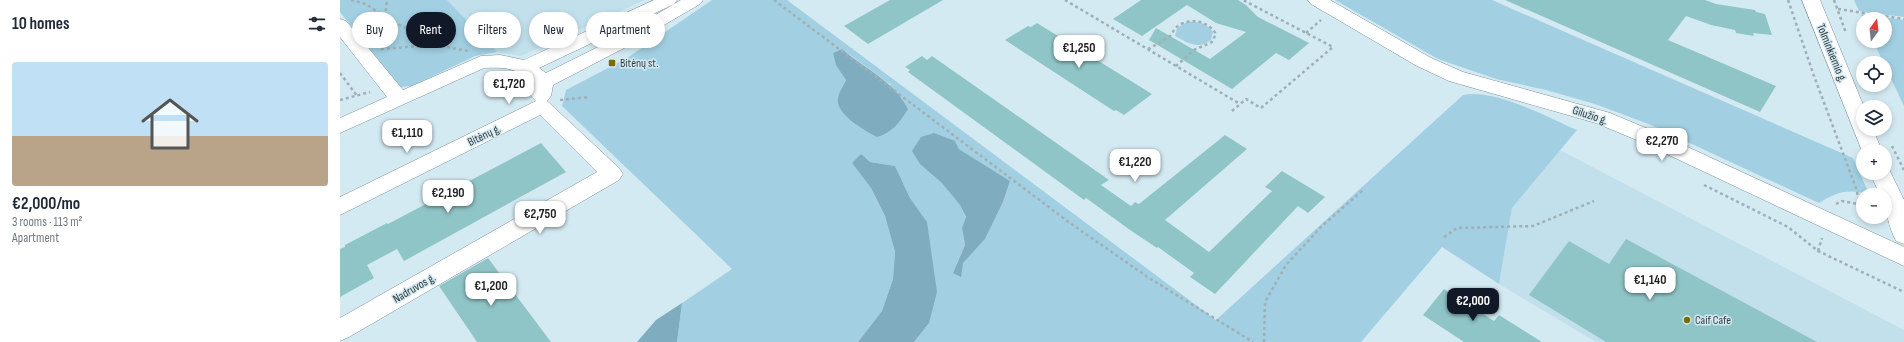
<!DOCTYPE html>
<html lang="en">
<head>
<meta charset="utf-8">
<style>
  :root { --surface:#fff; --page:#f6f6f7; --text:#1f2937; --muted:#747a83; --accent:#111827 }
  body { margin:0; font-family:"Sofia Sans Condensed",sans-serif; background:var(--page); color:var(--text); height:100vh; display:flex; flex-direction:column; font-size:15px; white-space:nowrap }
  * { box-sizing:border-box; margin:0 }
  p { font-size:13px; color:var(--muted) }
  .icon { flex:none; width:22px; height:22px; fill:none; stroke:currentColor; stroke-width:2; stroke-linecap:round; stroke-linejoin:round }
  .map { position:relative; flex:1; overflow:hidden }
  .side { display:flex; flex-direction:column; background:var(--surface); width:340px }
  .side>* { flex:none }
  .hud { position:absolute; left:12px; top:12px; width:380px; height:36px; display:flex; gap:8px }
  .needle { width:26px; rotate:15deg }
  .buttons { position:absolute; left:1516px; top:12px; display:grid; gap:8px }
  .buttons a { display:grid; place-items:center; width:36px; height:36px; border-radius:50%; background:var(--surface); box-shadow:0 2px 6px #0003; font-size:20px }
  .price { position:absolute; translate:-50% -34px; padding:0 9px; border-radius:8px; background:#fff; color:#222; font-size:13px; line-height:26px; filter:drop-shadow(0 1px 2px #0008) }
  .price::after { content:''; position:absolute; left:50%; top:24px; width:12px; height:9px; margin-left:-6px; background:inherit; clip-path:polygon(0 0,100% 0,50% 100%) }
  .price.active { background:var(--accent); color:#fff }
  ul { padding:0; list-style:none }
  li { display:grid; align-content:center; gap:8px; height:212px; padding:0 12px }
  li span { display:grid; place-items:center; height:124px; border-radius:4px; color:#555 }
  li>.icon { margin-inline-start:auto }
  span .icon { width:72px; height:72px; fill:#fffc; stroke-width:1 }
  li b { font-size:17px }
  h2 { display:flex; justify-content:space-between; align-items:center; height:48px; padding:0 12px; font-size:17px }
  .chip { padding:0 14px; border-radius:18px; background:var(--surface); box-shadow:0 2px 6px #0003; font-size:14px; line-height:36px }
  .chip.active { background:var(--accent); color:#fff }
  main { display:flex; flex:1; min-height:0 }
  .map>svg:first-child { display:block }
  .built { fill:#c1e0eb }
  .green { fill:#a2d0e2; fill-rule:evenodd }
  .forest { fill:#7facbe }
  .building { fill:#90c5c7 }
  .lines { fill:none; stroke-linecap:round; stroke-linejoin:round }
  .minor-casing { stroke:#7d9199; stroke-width:1 }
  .path { stroke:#9eb0b6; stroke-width:2.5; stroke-dasharray:3 3; stroke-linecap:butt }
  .minor { fill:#fff; fill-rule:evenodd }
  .poi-dot { fill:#7a6d09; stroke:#d4eaf2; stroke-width:1.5 }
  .labels { text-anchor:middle; stroke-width:3; stroke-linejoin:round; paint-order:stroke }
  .street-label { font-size:12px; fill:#333c3f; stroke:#d4eaf2 }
  .poi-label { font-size:12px; fill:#333c3f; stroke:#d4eaf2; text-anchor:start }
</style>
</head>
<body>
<main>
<section class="side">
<h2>10 homes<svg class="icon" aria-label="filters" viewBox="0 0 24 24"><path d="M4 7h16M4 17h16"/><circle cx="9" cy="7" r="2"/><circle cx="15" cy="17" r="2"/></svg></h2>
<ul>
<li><span style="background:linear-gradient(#bfe0f5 60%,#b9a48a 0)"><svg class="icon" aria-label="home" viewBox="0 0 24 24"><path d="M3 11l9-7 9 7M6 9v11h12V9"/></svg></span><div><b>€2,000/mo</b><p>3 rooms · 113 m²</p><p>Apartment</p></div></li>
</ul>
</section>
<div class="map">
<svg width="1564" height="342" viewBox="0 0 1564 342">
  <rect width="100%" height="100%" fill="#d4eaf2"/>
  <g class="built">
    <polygon points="107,0 305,0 181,56 157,52"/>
    <polygon points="1220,150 1564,330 1564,342 1256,342 1159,284 1172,208"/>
  </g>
  <g class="green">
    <polygon points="0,0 107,0 157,52 135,56 72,86 59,87 0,12"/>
    <path d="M372,0H447L876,320L1123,95C1153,88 1208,117 1237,130L1172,208L1159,284L1102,247L1021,342H574L589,323L587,222L570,198L555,166L530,162L512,163L531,188L545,216L555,252L553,279L542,311L518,342H337L342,303L392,269L222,106L226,90L287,58ZM502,49L551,85L498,98L506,80L493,53ZM615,141L619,149L670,181L663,202L645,239L613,273L625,245L622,228L626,218L620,205L602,182Z"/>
    <path d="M995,0H1152L1513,158L1529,194C1508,189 1498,191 1479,203L1311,125L1255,104L1206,90L1156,79L1098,59Z"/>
    <polygon points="1514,0 1564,0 1564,17 1519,11"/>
    <polygon points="1521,14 1564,20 1564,106 1533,41 1545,41 1545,19 1523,19"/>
    <path d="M847,22C858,21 867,23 873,32L871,40C858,50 848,43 835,36L837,28Z"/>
  </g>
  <g class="forest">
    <path d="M502,49C526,70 552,79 568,109C560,122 552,133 537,137C524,130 495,114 498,98C499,92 504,85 506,80L496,65L493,53Z"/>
    <polygon points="594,133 615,141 619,149 670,181 663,202 645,239 623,263 621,277 613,273 625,245 622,228 626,217 620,205 602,183 580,164 572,151 581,137"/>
    <polygon points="521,154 530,162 555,166 570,198 587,222 597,292 589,323 574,342 518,342 542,311 553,279 555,252 545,216 531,188 512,163"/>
    <polygon points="342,303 337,342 297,342 316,320"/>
  </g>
  <g class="building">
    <polygon points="550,0 603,0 528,44 504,26"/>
    <polygon points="801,0 898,0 906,5 918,17 969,43 949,60 936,53 892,89 809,40 816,28 870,59 906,32 876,23 847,5 802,36 773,19"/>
    <polygon points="1165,0 1365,0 1376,4 1415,10 1416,12 1425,14 1432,35 1413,33 1414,36 1396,33 1395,30 1371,25 1346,16 1328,40 1436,86 1420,112"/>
    <polygon points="697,23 812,94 784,115 776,110 774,111 665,40 688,26 691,27"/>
    <polygon points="582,56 587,60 592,56 769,180 761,185 791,206 795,202 799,204 885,135 907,149 825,220 869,252 932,191 925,187 942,171 985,197 968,213 958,206 875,294 850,277 854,273 818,247 817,248 790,230 746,198 744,200 568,72 570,70 565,67"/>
    <polygon points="201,143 226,172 64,261 57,249 27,265 34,278 0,297 0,249 5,247 5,245 47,223 48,224"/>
    <polygon points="1286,239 1477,342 1266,342 1189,295 1229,241 1269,264"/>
    <polygon points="148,258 211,342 137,342 99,286"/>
    <polygon points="1104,289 1154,321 1159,315 1202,342 1124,342 1083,315"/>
  </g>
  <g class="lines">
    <defs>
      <g id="minor">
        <path d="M314,0H337L334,4L199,68L206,73L276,38L341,0H363L360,4L288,46L213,85L211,96L207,101L279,168L283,174L279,180L9,337L0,341V318L257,172L200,115L0,215V197L196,101L191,96L194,84C176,68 168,67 144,68L0,133V118L47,97L0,37V19L6,21L63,90L141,56L160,55L184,60Z"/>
        <polygon points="968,0 990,0 1091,58 1123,72 1270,113 1313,131 1564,247 1564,266 1299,141 1256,123 1109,81 1077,66 971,4"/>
        <polygon points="1462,0 1480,0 1524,107 1523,129 1533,129 1542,151 1523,151 1523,153 1522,151"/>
        <path d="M1545,166L1548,167L1564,200V244L1556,241C1549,228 1545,209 1545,195H1540L1530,173H1545Z"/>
      </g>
    </defs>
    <use href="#minor" class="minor-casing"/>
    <g class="path">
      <polyline points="11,0 26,4 45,17 97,45 128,51"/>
      <polyline points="434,0 730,223 809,278 913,342"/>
      <polyline points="725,0 900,104"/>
      <polyline points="1448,0 1474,76 1516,188 1520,204"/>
      <polyline points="1494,0 1506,33"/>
      <polyline points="1498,9 1564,19"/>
      <polyline points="45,17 47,0"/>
      <polyline points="966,33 981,20"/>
      <polyline points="41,49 96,45"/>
      <path d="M808,49C815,45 824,41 830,36C833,33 834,28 838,26C851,17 868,21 876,34L872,42L854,50L836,66"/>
      <polyline points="0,73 17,96"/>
      <polyline points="0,100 30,92"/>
      <polyline points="220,100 249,97"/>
      <polyline points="892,111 906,99 921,108 993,47 903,0"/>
      <polyline points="1552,146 1564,170"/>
      <polyline points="1364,185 1448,227 1478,251 1564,292"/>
      <polyline points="1496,204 1502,201 1523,205"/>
      <polyline points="1104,237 1117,228 1193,226 1254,201"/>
      <polyline points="1478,251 1482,238"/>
      <polyline points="924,342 925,302 946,265 982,226 1023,190"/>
    </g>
    <use href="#minor" class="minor"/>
  </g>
  <g class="poi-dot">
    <rect x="268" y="59" width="8" height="8" rx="2"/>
    <circle cx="1347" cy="320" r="4"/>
  </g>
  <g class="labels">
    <g class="street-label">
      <text transform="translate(1492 53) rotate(68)" y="4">Tolminkiemio g.</text>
      <text transform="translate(1250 115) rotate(18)" y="4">Gilužio g.</text>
      <text transform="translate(144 135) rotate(-26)" y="4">Bitėnų g.</text>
      <text transform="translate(74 288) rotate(-30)" y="4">Nadruvos g.</text>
    </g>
    <g class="poi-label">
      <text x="280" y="67">Bitėnų st.</text>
      <text x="1355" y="324">Caif Cafe</text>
    </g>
  </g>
</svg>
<div class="buttons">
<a><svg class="needle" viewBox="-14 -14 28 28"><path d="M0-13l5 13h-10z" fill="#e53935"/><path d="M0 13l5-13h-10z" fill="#747a83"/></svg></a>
<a><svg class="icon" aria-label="locate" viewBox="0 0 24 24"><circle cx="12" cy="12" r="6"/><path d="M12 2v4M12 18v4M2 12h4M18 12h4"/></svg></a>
<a><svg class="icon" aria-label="layers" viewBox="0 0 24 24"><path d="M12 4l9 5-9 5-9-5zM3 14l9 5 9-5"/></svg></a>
<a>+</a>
<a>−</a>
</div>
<b class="price" style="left:739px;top:69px">€1,250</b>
<b class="price" style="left:169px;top:105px">€1,720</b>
<b class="price" style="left:67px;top:154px">€1,110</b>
<b class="price" style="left:1322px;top:162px">€2,270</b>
<b class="price" style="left:795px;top:183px">€1,220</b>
<b class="price" style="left:108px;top:214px">€2,190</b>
<b class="price" style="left:200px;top:235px">€2,750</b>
<b class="price" style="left:1310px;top:301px">€1,140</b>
<b class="price" style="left:151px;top:307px">€1,200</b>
<b class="price active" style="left:1133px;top:322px">€2,000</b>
<div class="hud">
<a class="chip">Buy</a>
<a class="chip active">Rent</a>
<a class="chip">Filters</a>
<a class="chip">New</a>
<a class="chip">Apartment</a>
</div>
</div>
</main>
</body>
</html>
